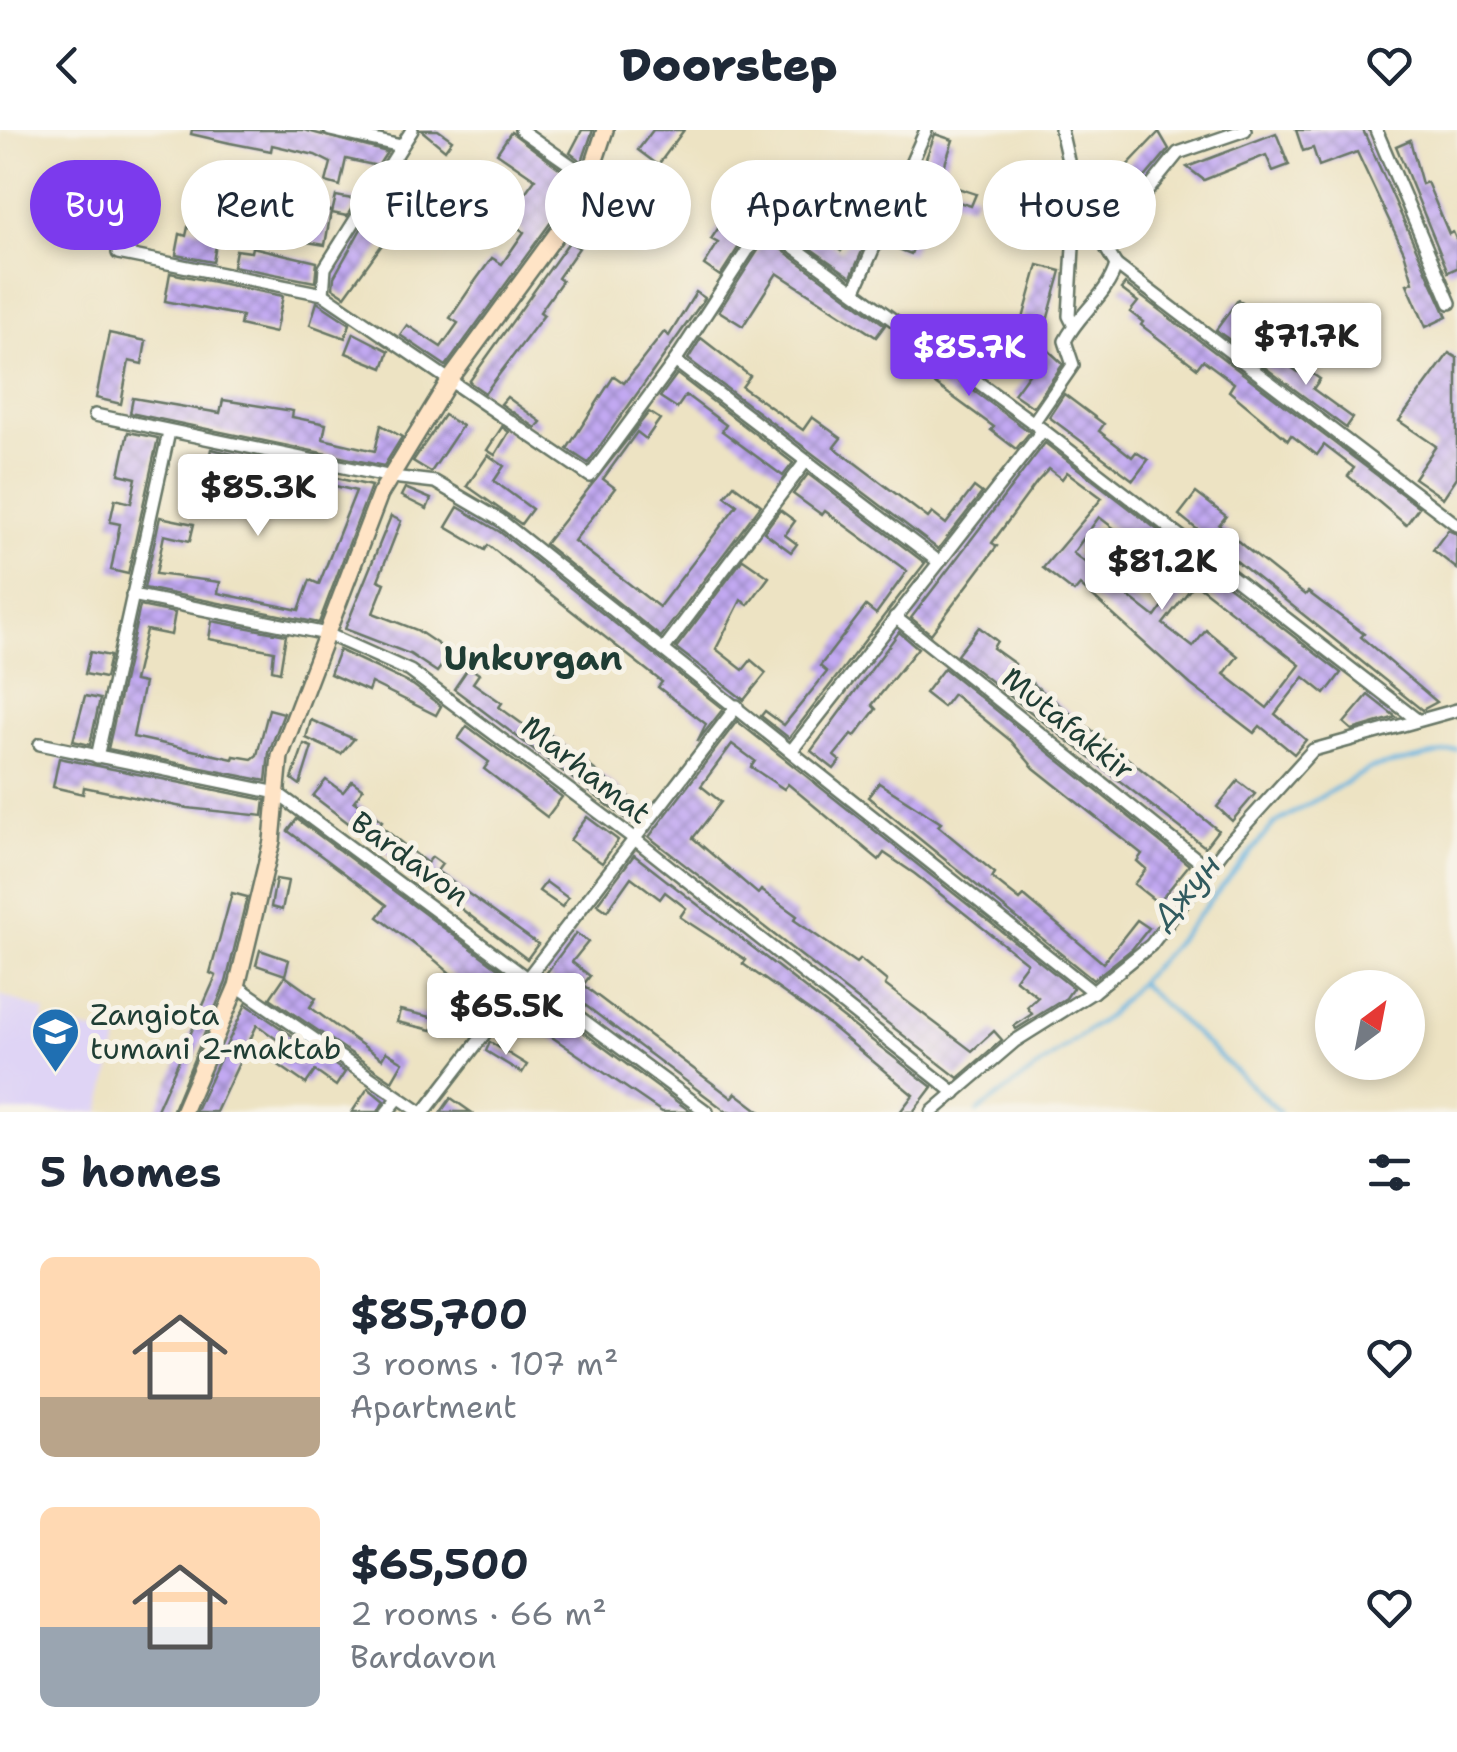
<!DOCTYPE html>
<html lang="en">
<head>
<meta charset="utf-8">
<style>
  :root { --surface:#fff; --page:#f6f6f7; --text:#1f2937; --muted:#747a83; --accent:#7c3aed }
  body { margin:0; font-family:"Shantell Sans",sans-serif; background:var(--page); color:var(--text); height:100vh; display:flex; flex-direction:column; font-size:38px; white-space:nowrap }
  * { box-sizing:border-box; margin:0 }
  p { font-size:32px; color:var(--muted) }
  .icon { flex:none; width:55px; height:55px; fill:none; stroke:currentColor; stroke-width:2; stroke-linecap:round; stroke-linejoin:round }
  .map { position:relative; height:982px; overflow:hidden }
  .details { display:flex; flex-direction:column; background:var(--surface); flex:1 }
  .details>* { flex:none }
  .banner { position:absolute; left:30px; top:30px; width:1398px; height:90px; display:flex; gap:20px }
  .needle { width:65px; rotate:32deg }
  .buttons { position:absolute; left:1315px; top:840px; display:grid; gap:20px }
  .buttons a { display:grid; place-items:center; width:110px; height:110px; border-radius:50%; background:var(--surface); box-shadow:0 5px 15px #0003; font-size:50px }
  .price { position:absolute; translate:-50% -85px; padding:0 22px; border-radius:10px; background:#fff; color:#222; font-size:32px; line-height:65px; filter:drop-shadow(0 2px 5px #0008) }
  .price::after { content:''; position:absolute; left:50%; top:60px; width:30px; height:22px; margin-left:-15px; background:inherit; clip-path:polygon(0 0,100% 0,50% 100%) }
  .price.selected { background:var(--accent); color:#fff }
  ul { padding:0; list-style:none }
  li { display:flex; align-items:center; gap:30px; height:250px; padding:0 40px }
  li span { display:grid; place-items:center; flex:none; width:280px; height:200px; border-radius:15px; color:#555 }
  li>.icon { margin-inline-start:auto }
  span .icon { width:120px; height:120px; fill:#fffc; stroke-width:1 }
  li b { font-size:42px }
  h2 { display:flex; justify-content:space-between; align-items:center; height:120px; padding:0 40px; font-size:42px }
  .pill { padding:0 35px; border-radius:45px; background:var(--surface); box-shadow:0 5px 15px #0003; font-size:35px; line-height:90px }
  .pill.selected { background:var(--accent); color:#fff }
  header { display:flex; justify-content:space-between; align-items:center; height:130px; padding:0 40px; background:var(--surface); font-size:45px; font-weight:800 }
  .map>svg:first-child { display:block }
  .built { fill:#dfd4f5 }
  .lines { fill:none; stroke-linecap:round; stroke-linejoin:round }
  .stream { stroke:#67b4e0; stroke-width:4 }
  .building { fill:url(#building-cross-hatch); fill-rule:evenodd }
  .street-casing { stroke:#677766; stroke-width:16 }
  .secondary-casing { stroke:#677766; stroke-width:20 }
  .street { stroke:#fff; stroke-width:11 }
  .secondary { stroke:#ffe4c6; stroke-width:15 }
  .labels { text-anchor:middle; stroke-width:10; stroke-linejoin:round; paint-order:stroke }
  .street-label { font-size:30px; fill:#1f3d34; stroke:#f7f3e8 }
  .poi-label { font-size:30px; fill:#1f3d34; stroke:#f7f3e8; text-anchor:start }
  .water-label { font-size:32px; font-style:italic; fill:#315b5f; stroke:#f7f3e8 }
  .quarter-label { font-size:35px; font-weight:bold; fill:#1f3d34; stroke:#f7f3e8 }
</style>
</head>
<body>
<header><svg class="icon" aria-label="back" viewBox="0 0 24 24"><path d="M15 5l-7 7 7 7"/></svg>Doorstep<svg class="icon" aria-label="heart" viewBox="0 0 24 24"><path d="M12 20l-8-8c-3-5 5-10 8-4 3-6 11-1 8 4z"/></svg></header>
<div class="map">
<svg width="1457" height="982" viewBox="0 0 1457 982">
  <defs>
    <pattern id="building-cross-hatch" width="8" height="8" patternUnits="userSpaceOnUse" patternTransform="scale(2.5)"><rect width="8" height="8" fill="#c2a9f2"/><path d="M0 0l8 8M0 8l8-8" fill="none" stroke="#9d8bc5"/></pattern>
  </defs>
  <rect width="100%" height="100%" fill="#f7f3e8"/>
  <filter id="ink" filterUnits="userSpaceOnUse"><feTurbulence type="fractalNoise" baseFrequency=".01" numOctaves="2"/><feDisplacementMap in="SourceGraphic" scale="20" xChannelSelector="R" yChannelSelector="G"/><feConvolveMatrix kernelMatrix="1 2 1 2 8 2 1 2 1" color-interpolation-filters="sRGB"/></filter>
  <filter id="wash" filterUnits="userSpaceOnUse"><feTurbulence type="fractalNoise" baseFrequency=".0048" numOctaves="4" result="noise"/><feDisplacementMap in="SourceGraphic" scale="40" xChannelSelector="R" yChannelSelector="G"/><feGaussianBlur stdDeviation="2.25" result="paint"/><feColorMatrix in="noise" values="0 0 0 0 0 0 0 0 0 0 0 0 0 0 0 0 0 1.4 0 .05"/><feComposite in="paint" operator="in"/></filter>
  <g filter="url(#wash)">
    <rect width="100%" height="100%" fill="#ede3c3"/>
    <polygon class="built" points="0,865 45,881 43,890 119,907 100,982 0,982"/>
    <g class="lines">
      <g class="stream">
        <polyline points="1140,853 1280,982"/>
        <polyline points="977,982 1109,885 1172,817 1274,694 1371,638 1457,620"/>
      </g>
    </g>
    <g id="blocks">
      <g class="building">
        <polygon points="192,0 304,0 387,22 378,36 346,29 340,56 326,52 331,33 315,25 272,15 271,21 230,13 191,4"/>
        <polygon points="421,0 438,0 452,10 445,20"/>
        <polygon points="582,0 593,0 582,32 570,23"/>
        <polygon points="653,0 684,0 658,35 638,20"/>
        <polygon points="1296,0 1363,0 1447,187 1426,197 1407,154 1413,152 1404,122 1357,22 1319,36 1313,18 1303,21"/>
        <polygon points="511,2 575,50 559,81 446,236 400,205 407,195 441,217 458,193 450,188 473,154 492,128 502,134 524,102 506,89 535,49 497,23"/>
        <polygon points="1159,2 1169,19 1120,77 1103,61"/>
        <polygon points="1276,3 1289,35 1273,41 1266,25 1204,50 1187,37"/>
        <polygon points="935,4 953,10 939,52 976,64 971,76 940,66 932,91 925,88 911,124 893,117"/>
        <polygon points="1410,10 1422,54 1427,52 1449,104 1453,102 1457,111 1457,138 1448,142 1396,16"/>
        <polygon points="768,44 815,70 807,97 841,121 866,86 872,98 851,147 764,86 756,90 720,146 704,135 718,113 711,109 737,70 746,76"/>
        <polygon points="605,56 622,67 598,105 582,94"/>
        <polygon points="1056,58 1065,59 1067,67 1064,103 1051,99"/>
        <polygon points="336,66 357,70 347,86 332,83"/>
        <polygon points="312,78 331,81 325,115 307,112"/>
        <polygon points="366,90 389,105 345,166 333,158 334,147"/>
        <polygon points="188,97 218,103 213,132 176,125 180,104 186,106"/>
        <polygon points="766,108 885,195 876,207 777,143 743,196 719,181"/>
        <polygon points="569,112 579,118 558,148 562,151 540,182 544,185 485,263 469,252"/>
        <polygon points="252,117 317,132 315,152 233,136 236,120 251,122"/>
        <polygon points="1038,135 1061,141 1040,216 1017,210"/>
        <polygon points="170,143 283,166 275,203 240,195 242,186 165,171"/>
        <polygon points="1125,154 1419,377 1406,395 1348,346 1354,338 1324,315 1317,325 1291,305 1288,310 1229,261 1234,253 1203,230 1197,238 1141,195 1143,192 1130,182 1138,172 1121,159"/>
        <polygon points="696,162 705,168 588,333 567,319 614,246 624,253 664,202 669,206"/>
        <polygon points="1238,170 1254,181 1231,211 1216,200"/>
        <polygon points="317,172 350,194 345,208 310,195"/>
        <polygon points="109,203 146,211 142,234 129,231 121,274 96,268"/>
        <polygon points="354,203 389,221 383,238 346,223"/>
        <polygon points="701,208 750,246 742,257 803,300 812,287 841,308 834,317 928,388 932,383 946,394 974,357 982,363 938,419 688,229"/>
        <polygon points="915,218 1030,302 1016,319 991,300 994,297 905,232"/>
        <polygon points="1047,219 1063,234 1033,277 1014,264"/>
        <polygon points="1449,223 1457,228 1457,347 1443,368 1414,348 1436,316 1399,291"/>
        <polygon points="1272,224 1301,244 1304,238 1320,249 1313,259 1353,288 1346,298 1263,236"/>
        <polygon points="677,244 793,333 783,346 722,301 726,295 686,265 677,278 660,267"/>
        <polygon points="1064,264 1104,294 1099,301 1132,327 1136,322 1148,330 1133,350 1049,287"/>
        <polygon points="507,267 541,292 536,298 501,274"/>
        <polygon points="133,268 220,283 223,270 293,281 292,287 326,294 323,309 375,321 381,295 402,307 384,336 130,283"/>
        <polygon points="649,282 660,289 646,309 637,302 603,349 615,358 574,411 659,477 737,375 725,366 734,355 761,375 661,507 545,414"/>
        <polygon points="444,285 462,296 431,342 413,331"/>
        <polygon points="502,297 509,302 495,325 487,320"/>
        <polygon points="128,302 158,308 128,444 111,440 120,394 110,392 115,369 131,373 136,348 119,344"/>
        <path d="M1045,313L1164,405L1149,425L1099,387L1073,423L1155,487L1196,431L1341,543L1325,564L1304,547L1275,584L1306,610L1294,624L1260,596L1254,603L1191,555L1080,455L1074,462L1043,438L1102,368L1067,342L1062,349L1049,339L1036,353L992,413L997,416L931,504L911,488ZM1195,453L1300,535L1267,578L1224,544L1238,526L1206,500L1193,517L1163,494Z"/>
        <polygon points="211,319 371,356 319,493 144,458 160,387 194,394 190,411 164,405 156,444 220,452 218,463 299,480 310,450 319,454 356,361 289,345 287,355 243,346 242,356 205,349"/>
        <polygon points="488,325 504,336 494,351 532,379 521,394 467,356"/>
        <polygon points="808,344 925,433 789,608 761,586 765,581 784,595 827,542 820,536 866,476 876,484 907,441 825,381 822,385 793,364"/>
        <polygon points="405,358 431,369 427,379 401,366"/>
        <polygon points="1196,363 1226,386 1219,395 1246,418 1305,465 1308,462 1364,504 1361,507 1437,572 1422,580 1179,385"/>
        <polygon points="458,377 500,402 723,579 697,612 706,594 658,557 662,552 488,415 485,420 446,397"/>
        <polygon points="780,380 795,391 785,405 797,414 791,422 764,402"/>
        <polygon points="391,386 401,391 378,450 385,453 373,483 417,500 451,523 437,542 410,524 345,499"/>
        <polygon points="1448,400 1457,404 1457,439 1433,420"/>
        <polygon points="743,429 769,447 748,475 741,470 716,519 743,540 751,530 766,543 744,570 676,518"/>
        <polygon points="140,476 175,483 171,505 146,500 134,551 144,553 133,607 233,629 234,626 252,629 257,625 269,579 284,583 269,622 266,651 108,619"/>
        <polygon points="212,491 286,505 280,542 272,540 274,521 209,509"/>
        <polygon points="979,497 997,511 993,518 1015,534 1013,538 1218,700 1205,717 957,525"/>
        <polygon points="899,502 918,518 872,575 876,579 855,606 852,604 834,626 840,631 834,639 811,621"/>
        <polygon points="339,520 413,555 441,576 436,585 371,553 368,561 330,544"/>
        <polygon points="90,522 110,526 105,548 85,544"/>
        <polygon points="469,537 479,544 473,553 502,573 499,577 528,598 533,591 645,680 634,695 454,559"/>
        <polygon points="944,538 1189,735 1158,773 1134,754 1146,739 1137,731 1142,724 1034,638 1011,611 953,564 943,577 925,563"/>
        <polygon points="1368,565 1396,587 1352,600 1344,593"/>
        <polygon points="85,566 100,569 90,615 73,611"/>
        <polygon points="311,590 354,609 341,624 306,608"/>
        <polygon points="737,591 1073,858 1066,868 1016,899 1014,896 1032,884 1027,877 1038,867 1015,849 1027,833 915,744 884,723 879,730 788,654 784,659 751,637 755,631 732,614 701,656 721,672 693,708 758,764 761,760 797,786 794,790 856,833 860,829 887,851 885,855 972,921 994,901 1002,910 958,948 649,707"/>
        <polygon points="467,596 562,667 547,687 484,639 489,632 458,609"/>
        <polygon points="304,614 312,617 300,655 292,649"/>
        <polygon points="59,628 265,670 263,686 187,678 84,657 83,664 53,657"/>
        <polygon points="326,650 343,662 352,651 363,659 354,671 382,691 379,695 427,733 432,727 442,734 437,741 538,814 527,829 313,666"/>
        <polygon points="1238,651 1255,664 1232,691 1217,677"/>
        <polygon points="879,653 941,693 938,696 995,743 992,748 1020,770 1024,766 1103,833 1137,790 1149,798 1132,819 1093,850 868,667"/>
        <polygon points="587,687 618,710 602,733 570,710"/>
        <polygon points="297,689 514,850 494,875 484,866 480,872 463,859 465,856 436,831 378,787 387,775 288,701"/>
        <polygon points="634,725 932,957 913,982 900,982 913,965 831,896 743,834 746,830 680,787 686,778 665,762 660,769 631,747 607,781 597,774"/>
        <polygon points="276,749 288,751 282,780 271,777"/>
        <polygon points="546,752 568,768 562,777 539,761"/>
        <polygon points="232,763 247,767 226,852 172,982 156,982 216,846 210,843"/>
        <polygon points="576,803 588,812 572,832 590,846 583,855 732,968 736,963 761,982 727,982 545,845"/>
        <polygon points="260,820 289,830 285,845 256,835"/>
        <polygon points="285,846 316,868 310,877 341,900 382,929 386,922 403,932 392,951 270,868"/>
        <polygon points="535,866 564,888 691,982 662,982 549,905 521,884"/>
        <polygon points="246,874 294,907 283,923 301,935 312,919 345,942 336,956 315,941 306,954 267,927 279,911 257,895 216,982 195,982"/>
        <polygon points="400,880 440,889 432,900 397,892"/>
        <polygon points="490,912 527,935 522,943 486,921"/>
        <polygon points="368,958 384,971 378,982 352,982"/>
        <polygon points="451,968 471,982 441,982"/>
      </g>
    </g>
  </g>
  <g filter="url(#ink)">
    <use href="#blocks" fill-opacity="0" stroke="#677766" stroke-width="2.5"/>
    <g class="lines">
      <defs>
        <g id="street">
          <polyline points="330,0 401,16"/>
          <polyline points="521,0 589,48"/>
          <polyline points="1061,0 1076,66 1069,186 1073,194"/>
          <polyline points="1376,0 1450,173"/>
          <polyline points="118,123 323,164 590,346 675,231 764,95 1043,300 1416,589"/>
          <polyline points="1116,135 1457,395"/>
          <polyline points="855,160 926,0"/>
          <polyline points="323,164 325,138 412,0"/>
          <polyline points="675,231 939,432"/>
          <polyline points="95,285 392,347 435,352 500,390 1093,862"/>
          <path d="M1033,293L1073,235L1065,211C1079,183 1108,165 1116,135L1107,120L1127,86L1178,23L1245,0"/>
          <polyline points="132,465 327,504 410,541 632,707 955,963"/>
          <polyline points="895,487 1209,739"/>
          <polyline points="663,520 806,331"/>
          <polyline points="40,614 277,663 707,982"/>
          <polyline points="792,620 1043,300"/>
          <polyline points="97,627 169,302"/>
          <polyline points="237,856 420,982"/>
          <polyline points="387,982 397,970"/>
          <polyline points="424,982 737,576"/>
          <polyline points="932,982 1015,911 1093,862 1151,815 1228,714 1313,620 1457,580"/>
        </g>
        <polyline id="secondary" points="183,982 237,856 272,711 280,626 380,364 451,248 569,87 589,48 605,0"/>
      </defs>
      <use href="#street" class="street-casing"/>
      <use href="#secondary" class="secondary-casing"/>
      <use href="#street" class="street"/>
      <use href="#secondary" class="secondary"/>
    </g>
  </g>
  <defs>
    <symbol id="school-pin" viewBox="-11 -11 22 30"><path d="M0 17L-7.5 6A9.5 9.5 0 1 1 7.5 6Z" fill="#1f6fb2" stroke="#f7f3e8"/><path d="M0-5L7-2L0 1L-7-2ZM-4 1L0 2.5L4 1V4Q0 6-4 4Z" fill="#fff"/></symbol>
  </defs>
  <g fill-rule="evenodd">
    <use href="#school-pin" x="28" y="874" width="55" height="75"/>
  </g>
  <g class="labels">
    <g class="street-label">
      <text transform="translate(1068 594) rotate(39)" y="10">Mutafakkir</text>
      <text transform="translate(586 640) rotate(38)" y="10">Marhamat</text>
      <text transform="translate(410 729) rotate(36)" y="10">Bardavon</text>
    </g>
    <g class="poi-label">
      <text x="90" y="895">Zangiota<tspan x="90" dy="34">tumani 2-maktab</tspan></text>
    </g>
    <g class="water-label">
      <text transform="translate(1186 761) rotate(-49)" y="11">Джун</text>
    </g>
    <g class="quarter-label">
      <text x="533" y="540">Unkurgan</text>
    </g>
  </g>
</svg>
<div class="buttons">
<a><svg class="needle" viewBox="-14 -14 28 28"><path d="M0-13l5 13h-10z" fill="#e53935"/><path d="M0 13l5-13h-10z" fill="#747a83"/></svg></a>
</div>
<b class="price" style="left:1306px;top:258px">$71.7K</b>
<b class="price selected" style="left:969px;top:269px">$85.7K</b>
<b class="price" style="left:258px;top:409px">$85.3K</b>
<b class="price" style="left:1162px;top:483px">$81.2K</b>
<b class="price" style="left:506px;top:928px">$65.5K</b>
<div class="banner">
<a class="pill selected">Buy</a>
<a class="pill">Rent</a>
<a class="pill">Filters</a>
<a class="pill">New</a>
<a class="pill">Apartment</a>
<a class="pill">House</a>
</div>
</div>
<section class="details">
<h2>5 homes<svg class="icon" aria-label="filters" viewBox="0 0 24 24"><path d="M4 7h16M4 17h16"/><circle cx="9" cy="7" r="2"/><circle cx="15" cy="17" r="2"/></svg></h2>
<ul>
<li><span style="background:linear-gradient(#ffd9b3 70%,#b9a48a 0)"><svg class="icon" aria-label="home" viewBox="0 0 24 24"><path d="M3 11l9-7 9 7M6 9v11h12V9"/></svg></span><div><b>$85,700</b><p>3 rooms · 107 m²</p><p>Apartment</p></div><svg class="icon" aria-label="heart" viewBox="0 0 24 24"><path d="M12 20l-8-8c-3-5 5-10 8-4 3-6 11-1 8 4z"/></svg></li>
<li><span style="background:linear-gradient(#ffd9b3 60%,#9aa5b1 0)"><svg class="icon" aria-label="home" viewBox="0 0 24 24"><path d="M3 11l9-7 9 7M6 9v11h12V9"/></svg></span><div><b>$65,500</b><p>2 rooms · 66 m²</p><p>Bardavon</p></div><svg class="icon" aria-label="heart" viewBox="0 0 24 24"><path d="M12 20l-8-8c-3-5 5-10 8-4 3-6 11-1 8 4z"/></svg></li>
</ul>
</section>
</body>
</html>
